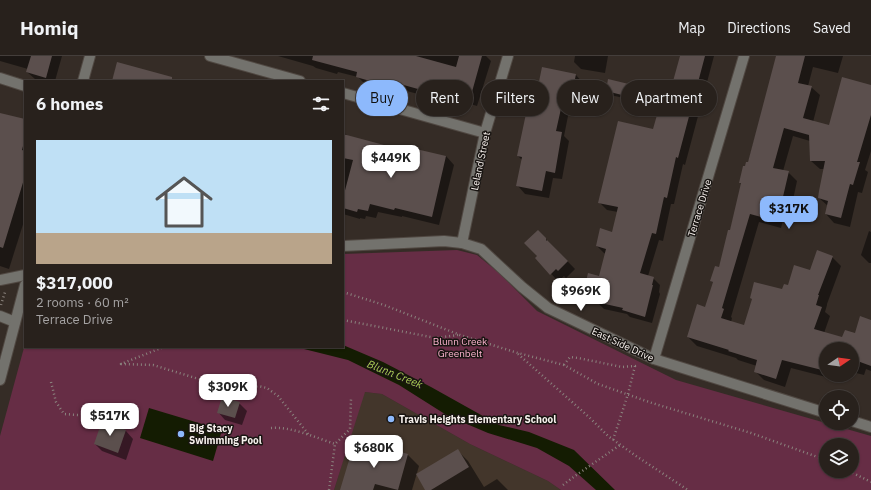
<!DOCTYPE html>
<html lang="en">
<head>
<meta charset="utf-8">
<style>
  :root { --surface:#28211c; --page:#302925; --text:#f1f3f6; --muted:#a5a3a3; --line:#443e3b; --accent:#8db9fc }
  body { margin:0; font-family:"IBM Plex Sans",sans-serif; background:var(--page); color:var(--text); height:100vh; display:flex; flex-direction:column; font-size:15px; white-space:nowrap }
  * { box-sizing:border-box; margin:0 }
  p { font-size:13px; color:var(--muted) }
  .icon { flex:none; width:22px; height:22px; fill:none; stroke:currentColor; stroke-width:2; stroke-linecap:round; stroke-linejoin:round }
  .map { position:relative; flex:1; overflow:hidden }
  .sheet { position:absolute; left:24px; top:24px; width:320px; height:268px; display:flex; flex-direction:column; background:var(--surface); border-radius:0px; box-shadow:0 1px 3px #0004,0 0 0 1px var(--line) }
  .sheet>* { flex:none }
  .top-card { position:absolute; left:356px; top:24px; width:380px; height:36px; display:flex; gap:8px }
  .needle { width:26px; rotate:77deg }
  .tools { position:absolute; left:819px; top:286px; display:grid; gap:8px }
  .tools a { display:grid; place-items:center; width:40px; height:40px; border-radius:50%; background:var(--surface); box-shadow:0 1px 3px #0004,0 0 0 1px var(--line); font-size:20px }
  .price { position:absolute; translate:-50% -34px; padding:0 9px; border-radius:8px; background:#fff; color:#222; font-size:13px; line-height:26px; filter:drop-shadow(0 1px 2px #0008) }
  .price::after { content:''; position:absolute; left:50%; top:24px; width:12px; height:9px; margin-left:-6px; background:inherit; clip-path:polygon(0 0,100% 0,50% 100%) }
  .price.selected { background:var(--accent); color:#111 }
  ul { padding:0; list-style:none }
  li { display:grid; align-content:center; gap:8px; height:212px; padding:0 12px }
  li+li { border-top:1px solid var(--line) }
  li span { display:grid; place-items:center; height:124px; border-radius:0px; color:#555 }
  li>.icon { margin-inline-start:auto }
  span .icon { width:72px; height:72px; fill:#fffc; stroke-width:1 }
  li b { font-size:17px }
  h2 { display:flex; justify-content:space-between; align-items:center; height:48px; padding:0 12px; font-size:17px }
  .chip { padding:0 14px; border-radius:18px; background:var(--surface); box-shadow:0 1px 3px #0004,0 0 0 1px var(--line); font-size:14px; line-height:36px }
  .chip.selected { background:var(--accent); color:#111 }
  header { display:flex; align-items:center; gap:24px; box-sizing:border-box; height:56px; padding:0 20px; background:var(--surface); border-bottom:1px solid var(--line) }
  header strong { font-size:19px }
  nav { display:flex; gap:22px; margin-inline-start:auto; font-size:14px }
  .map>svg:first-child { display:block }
  .built { fill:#43362b }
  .green { fill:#662d45; fill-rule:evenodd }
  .water { fill:#141c02 }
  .shadow { fill:#0007 }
  .building { fill:#5b4f4d }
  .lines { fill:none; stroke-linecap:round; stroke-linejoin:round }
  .minor-casing { stroke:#504842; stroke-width:12 }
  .tertiary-casing { stroke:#504842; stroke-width:12 }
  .path { stroke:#8b837e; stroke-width:2.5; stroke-dasharray:1 3; stroke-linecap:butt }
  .minor { stroke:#73726d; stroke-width:10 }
  .tertiary { stroke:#73726d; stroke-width:10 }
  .poi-dot { fill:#8db9fc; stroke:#191512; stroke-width:1.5 }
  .labels { text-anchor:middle; stroke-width:3; stroke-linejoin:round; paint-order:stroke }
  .street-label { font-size:10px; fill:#f8f2ee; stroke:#191512 }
  .park-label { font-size:10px; fill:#fbb2cd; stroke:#191512 }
  .poi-label { font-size:10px; font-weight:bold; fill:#f8f2ee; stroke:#191512; text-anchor:start }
  .water-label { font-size:11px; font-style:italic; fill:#accf57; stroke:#191512 }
</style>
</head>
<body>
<header>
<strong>Homiq</strong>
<nav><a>Map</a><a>Directions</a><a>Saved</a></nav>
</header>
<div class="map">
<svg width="871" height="434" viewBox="0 0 871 434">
  <rect width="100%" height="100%" fill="#352c26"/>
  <polygon class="built" points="364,336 382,338 470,388 548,425 561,434 334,434"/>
  <path class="green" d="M457,194L477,199L499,217L537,255L676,324L871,380V434H561L548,425L470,388L382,338L365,336L334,434H0V380L25,288V291H343V198ZM826,389H852V415H826Z"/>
  <g class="water">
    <polygon points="343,289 383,306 431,331 499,369 529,376 574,394 615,434 596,434 569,410 537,392 488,377 448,360 399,329 348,304 296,291 343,291"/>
    <polygon points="149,352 222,374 213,405 140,382"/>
  </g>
  <g class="shadow">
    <polygon points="0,0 62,0 55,25 41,25 35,23 27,16 28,13 0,5"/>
    <polygon points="278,0 486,0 491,5 477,50 445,40 443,45 407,35 406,39 392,36 365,28 358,21 338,16 337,18 316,12 313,10"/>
    <polygon points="575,0 608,0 605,17 581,13 574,6"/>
    <polygon points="681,0 714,0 685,109 683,108 674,148 671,148 663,185 659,184 648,220 653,222 660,229 659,236 660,238 652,267 630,261 627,258 604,253 598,247 591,245 584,237 600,221 606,198 604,197 597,190 613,177 618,156 607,154 599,146 654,74 668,48"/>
    <polygon points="777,0 843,0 838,17 813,11 808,30 811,31 820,39 813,66 830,70 871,49 871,95 865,114 868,116 862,137 858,136 850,171 834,167 826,158 828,150 819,142 824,113 820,113 811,105 810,85 793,80 783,115 788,116 797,125 791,153 786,152 781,172 759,166 731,261 732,262 731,266 744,270 783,235 832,201 841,210 827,248 827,249 825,256 830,260 824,277 843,282 856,278 871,265 871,315 866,313 864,319 852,316 852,293 826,293 826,319 831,319 830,322 791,312 785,331 764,324 755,315 757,310 738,304 736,302 697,290 688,281 706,252 714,227 711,225 719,212 730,176 742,128 740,127 748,107"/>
    <polygon points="576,19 583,27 580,40 582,42 579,57 569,55 564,80 569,85 562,123 553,122 549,142 525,138 518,130 522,104 518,100 532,55"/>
    <polygon points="637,31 640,34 638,45 610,39 607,35"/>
    <polygon points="25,64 25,162 9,213 0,210 0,67"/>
    <polygon points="343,76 348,80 384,90 392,98 391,101 414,106 446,100 454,109 439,169 402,160 402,161 378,156 376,162 366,160 365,163 360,162 360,163 343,158"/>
    <polygon points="538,175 575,213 566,222 564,220 558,225 536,202 539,200"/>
    <polygon points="869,175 871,176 871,207 869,207 861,199"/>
    <polygon points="239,347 247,355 242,369 225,364 218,356"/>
    <polygon points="102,367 126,375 133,383 126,404 102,395 95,388"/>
    <polygon points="457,394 468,405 484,431 497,423 508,434 426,434"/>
    <polygon points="370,397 408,399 419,410 412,434 341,434"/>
  </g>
  <g class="building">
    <polygon points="31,0 52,0 46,22 26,16"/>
    <polygon points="313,0 416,0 456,11 459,0 482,0 470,43 437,33 436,38 400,28 398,32 384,29 356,21 357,16 312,4"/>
    <polygon points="680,0 705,0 678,102 676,101 667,142 664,141 656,178 652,177 640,217 654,221 652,229 653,229 645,261 622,254 623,252 596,246 597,242 583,238 588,217 599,220 606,193 596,190 600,172 612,176 618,151 598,147 618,65 653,73 661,45 667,47"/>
    <polygon points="776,0 805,0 798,27 812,30 803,62 829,69 842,21 871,29 871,59 857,106 860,106 853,129 850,128 841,162 825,158 828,145 818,142 819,135 825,105 810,105 809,79 784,72 773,112 789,115 782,145 778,144 773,164 750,158 722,252 724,253 721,262 744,269 752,243 750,242 754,226 782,233 784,228 788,229 794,209 810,214 817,194 833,200 818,239 819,239 816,249 822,251 814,273 842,281 845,274 855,277 860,260 871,264 871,310 852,303 852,293 826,293 826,298 822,314 782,304 776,323 754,316 757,304 728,295 729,294 687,281 697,248 705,251 713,226 710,225 715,210 719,211 728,174 730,174 741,127 739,127 743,110 745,110 746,106 748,106"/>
    <polygon points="117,6 172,21 172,25 112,25"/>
    <polygon points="542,11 576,18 573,33 575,34 572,50 562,48 556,75 562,76 555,117 546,115 542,135 516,130 522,101 517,100 527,53 532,54 533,50 534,50"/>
    <polygon points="608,23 637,30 634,42 606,35"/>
    <polygon points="0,57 25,63 25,82 22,94 25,95 25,120 3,192 0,191"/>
    <polygon points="343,78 384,89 382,98 413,105 416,93 446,100 432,161 395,152 394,154 370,148 368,155 358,153 357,156 343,152 343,142 353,104 343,102"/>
    <polygon points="538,174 546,182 546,185 547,184 568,205 558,215 556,213 550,219 535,202 537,200 524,187"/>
    <polygon points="222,341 240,346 235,362 217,357"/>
    <polygon points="102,365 126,374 118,397 94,388"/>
    <polygon points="372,388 408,398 398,434 375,428 373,434 340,434 353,391 370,396"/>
    <polygon points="458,393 469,411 431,434 425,434 416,418"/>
  </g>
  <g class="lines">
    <defs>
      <g id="minor">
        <polyline points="210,0 300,25"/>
        <polyline points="0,22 25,30"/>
        <polyline points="343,37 485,77"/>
        <polyline points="462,187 485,77 508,0"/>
        <polyline points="654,303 744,0"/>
      </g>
      <g id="tertiary">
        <polyline points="83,25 90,0"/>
        <polyline points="343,190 444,185 462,187 481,193 522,231 548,252 654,303 826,357"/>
        <polyline points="0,224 25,219"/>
        <polyline points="0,260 15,266"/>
        <polyline points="0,324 25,229"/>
        <polyline points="852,365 871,371"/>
      </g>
    </defs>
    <use href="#minor" class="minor-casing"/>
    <use href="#tertiary" class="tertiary-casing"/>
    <g class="path">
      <polyline points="343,236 384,249 460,279 518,297 564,309 598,328 652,347 751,377 826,404"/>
      <polyline points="1,249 5,236"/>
      <polyline points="343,264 436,282 458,279"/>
      <polyline points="178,291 161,292 121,308 153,309 225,331 240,335 258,330 267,332 278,340 309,379"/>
      <polyline points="191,291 206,292 208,291"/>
      <polyline points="518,298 589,361 608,380 636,400 688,434"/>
      <polyline points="564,309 570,301 578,302 622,311 635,310 628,338 613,384"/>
      <polyline points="51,326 56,346 64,358 78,359 100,357 116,361 130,366 137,366"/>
      <path d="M271,372C290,370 317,382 335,388"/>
      <polyline points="849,415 871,426"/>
      <polyline points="563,429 575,420 620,389"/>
      <polyline points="329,434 335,388 350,373 351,343"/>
    </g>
    <use href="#minor" class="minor"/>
    <use href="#tertiary" class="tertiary"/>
  </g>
  <g class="poi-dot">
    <circle cx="391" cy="363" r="4"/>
    <circle cx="181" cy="378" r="4"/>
  </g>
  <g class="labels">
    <g class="street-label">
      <text transform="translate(480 105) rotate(-78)" y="4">Leland Street</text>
      <text transform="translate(699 152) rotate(-73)" y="4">Terrace Drive</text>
      <text transform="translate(623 288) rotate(25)" y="4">East Side Drive</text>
    </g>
    <g class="park-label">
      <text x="460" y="289">Blunn Creek<tspan x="460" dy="12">Greenbelt</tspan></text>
    </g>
    <g class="poi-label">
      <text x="399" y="367">Travis Heights Elementary School</text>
      <text x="189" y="376">Big Stacy<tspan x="189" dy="12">Swimming Pool</tspan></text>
    </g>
    <g class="water-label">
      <text transform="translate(395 318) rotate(22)" y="4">Blunn Creek</text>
    </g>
  </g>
</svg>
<div class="tools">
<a><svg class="needle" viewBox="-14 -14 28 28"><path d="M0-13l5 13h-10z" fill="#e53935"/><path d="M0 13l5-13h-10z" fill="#a5a3a3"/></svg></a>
<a><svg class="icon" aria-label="locate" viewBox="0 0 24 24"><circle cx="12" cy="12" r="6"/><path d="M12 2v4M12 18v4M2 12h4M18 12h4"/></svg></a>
<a><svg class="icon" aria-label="layers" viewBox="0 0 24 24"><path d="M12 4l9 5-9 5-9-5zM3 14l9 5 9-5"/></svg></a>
</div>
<b class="price" style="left:391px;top:123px">$449K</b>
<b class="price selected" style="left:789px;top:174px">$317K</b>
<b class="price" style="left:581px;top:256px">$969K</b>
<b class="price" style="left:228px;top:352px">$309K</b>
<b class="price" style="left:110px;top:381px">$517K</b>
<b class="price" style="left:374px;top:413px">$680K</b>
<div class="top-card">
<a class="chip selected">Buy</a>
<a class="chip">Rent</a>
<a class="chip">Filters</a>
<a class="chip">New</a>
<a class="chip">Apartment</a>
</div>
<section class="sheet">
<h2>6 homes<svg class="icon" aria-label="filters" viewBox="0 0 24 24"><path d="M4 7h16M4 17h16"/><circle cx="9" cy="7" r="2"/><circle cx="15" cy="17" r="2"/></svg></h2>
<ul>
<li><span style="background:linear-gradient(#bfe0f5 75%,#b9a48a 0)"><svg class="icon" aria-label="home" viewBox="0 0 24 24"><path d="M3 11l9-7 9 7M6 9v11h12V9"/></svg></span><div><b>$317,000</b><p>2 rooms · 60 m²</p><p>Terrace Drive</p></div></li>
</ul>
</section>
</div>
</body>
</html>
